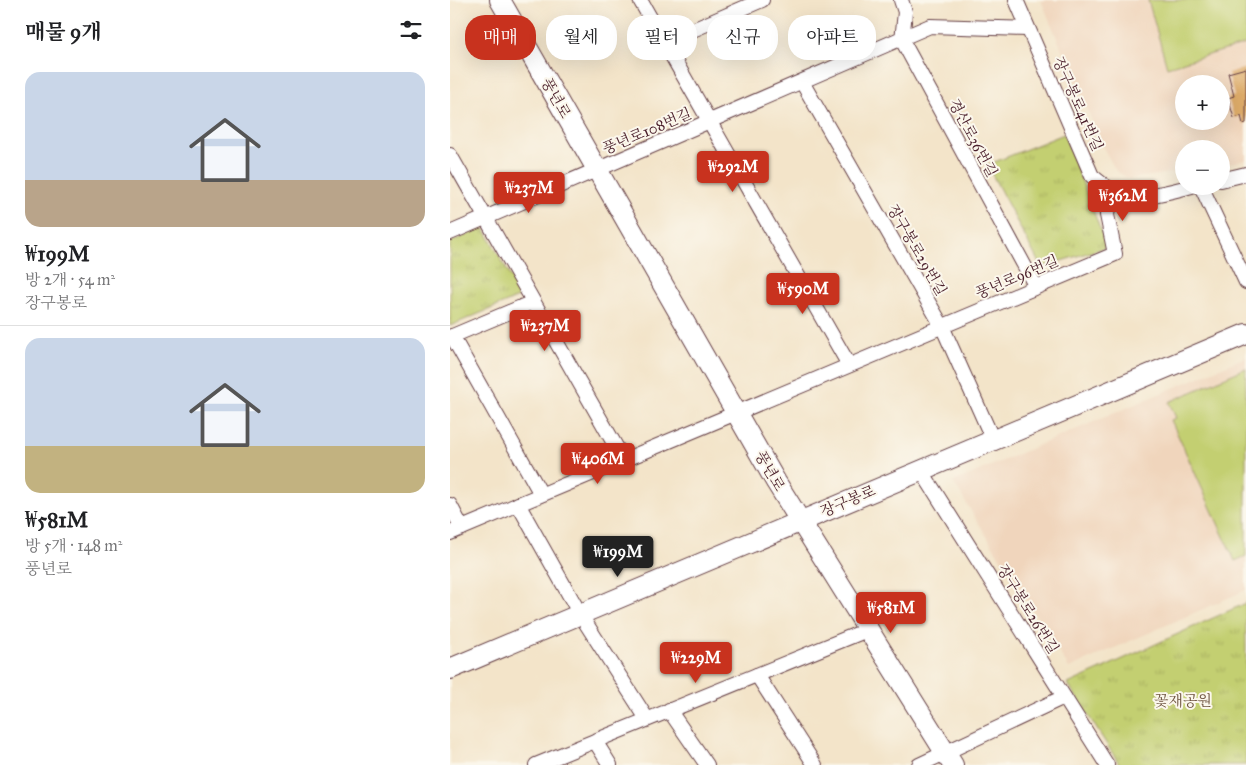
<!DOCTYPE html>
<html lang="ko">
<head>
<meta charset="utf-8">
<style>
  :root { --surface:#fff; --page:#f6f6f6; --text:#202124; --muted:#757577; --line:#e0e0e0; --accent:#c8321e }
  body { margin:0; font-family:"IM FELL Great Primer","Noto Serif KR",serif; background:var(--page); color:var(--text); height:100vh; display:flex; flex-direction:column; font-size:19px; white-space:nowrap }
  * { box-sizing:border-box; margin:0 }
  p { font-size:16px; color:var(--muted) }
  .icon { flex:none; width:28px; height:28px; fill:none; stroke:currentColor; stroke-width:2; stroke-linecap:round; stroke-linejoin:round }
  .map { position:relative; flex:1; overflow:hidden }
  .side { display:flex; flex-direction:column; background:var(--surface); width:450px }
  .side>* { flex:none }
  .banner { position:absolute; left:15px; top:15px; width:475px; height:45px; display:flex; gap:10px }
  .controls { position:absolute; left:725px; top:75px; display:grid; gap:10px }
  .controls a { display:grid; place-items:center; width:55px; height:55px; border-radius:50%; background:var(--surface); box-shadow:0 5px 20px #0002; font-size:25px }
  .price { position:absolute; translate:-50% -42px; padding:0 11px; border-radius:5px; background:var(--accent); color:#fff; font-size:16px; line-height:32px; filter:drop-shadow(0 1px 2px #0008) }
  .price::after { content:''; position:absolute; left:50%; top:30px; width:15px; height:11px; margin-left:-8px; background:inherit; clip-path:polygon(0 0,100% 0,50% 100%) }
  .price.active { background:#222; color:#fff }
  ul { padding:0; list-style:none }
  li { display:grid; align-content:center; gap:10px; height:265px; padding:0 25px }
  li+li { border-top:1px solid var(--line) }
  li span { display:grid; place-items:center; height:155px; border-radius:15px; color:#555 }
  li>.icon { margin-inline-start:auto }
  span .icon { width:90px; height:90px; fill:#fffc; stroke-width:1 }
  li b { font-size:21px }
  h2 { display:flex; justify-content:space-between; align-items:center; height:60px; padding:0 25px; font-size:21px }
  .tag { padding:0 18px; border-radius:20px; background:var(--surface); box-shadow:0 5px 20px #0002; font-size:18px; line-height:45px }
  .tag.active { background:var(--accent); color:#fff }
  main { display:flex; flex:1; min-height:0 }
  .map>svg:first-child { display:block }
  .built { fill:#f0d5bc; fill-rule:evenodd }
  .grass { fill:url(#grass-tufts); stroke:#86774e }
  .garden { fill:#c3cf71; stroke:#86774e }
  .building { fill:#ddab69 }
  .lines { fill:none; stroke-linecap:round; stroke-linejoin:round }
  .street-casing { stroke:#633d43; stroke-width:16 }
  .secondary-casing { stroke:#633d43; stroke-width:22 }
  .street { stroke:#fff; stroke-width:14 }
  .secondary { stroke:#fff; stroke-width:20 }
  .labels { text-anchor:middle; stroke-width:4; stroke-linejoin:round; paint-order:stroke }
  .street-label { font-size:15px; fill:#4a1f2b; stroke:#fbf7ec }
  .park-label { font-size:15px; fill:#6e5440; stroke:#fbf7ec }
</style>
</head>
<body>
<main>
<section class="side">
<h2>매물 9개<svg class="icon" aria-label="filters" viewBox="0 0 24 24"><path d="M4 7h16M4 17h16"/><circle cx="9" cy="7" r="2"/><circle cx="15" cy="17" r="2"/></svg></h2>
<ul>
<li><span style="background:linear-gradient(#c9d6e8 70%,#b9a48a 0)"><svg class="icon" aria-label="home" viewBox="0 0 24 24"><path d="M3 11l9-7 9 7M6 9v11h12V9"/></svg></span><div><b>₩199M</b><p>방 2개 · 54 m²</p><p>장구봉로</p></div></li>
<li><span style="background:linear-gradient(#c9d6e8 70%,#c2b280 0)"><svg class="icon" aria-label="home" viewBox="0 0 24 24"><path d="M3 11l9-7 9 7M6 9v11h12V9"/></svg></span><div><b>₩581M</b><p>방 5개 · 148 m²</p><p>풍년로</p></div></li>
</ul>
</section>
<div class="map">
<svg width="796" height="765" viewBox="0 0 796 765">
  <defs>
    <pattern id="grass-tufts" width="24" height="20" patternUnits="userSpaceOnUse" patternTransform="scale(1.25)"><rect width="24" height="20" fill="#c3cf71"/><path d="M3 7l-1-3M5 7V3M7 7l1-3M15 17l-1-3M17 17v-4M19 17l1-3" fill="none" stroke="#a9b162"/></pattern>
  </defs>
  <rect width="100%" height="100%" fill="#fbf7ec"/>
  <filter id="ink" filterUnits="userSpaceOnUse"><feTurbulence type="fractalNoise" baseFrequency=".02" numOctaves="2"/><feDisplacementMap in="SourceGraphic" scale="10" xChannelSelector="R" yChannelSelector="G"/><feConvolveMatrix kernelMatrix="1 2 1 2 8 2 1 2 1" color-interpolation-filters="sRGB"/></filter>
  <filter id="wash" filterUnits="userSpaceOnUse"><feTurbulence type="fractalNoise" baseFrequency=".0096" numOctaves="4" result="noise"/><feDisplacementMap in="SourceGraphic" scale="20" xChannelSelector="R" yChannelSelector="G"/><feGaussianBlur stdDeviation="1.12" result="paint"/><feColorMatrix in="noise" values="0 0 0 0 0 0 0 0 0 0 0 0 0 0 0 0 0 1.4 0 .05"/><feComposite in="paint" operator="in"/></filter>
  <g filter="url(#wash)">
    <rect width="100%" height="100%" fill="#f3e4c9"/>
    <g class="built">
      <path d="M591,0H796V160L771,165V149H734V171L679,179L666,171L654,149ZM734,84H771V121H734Z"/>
      <polygon points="796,357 796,590 619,668 503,482"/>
    </g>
    <g class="grass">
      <polygon points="614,134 657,247 591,267 537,165"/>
      <polygon points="34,228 71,296 0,326 0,242"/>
      <polygon points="796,603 796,765 670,765 618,684"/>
    </g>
    <g class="garden">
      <polygon points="698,0 796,0 796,44 717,67"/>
      <polygon points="796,368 796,556 785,561 721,420 726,418 719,402"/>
    </g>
    <g id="blocks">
      <polygon class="building" points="796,68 796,123 793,124 791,116 784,118 778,98 784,96 778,73"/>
    </g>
  </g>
  <g filter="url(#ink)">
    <use href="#blocks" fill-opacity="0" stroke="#633d43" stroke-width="1"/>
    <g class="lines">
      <defs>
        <g id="street">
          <polyline points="190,0 399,365"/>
          <polyline points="451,0 455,12 452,40 586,287"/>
          <path d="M566,0L642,176C648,181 654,186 661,190C684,203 718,192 742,186"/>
          <polyline points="215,42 312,0"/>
          <polyline points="352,82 492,326 543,440"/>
          <polyline points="0,155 173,459"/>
          <polyline points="771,180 796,174"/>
          <polyline points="751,186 796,282"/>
          <polyline points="0,233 480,26 578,29"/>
          <polyline points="2,336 91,494"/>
          <polyline points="0,337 83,302"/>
          <polyline points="471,470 657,765"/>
          <polyline points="68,504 130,614 197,719"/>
          <polyline points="0,505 12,528"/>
          <polyline points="0,533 665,254 657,215 661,190"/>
          <polyline points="307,675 365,765"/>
          <polyline points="219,710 257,765"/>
          <polyline points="145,741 160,765"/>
          <polyline points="86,765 417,630"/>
          <polyline points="469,765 614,697"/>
        </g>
        <g id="secondary">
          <polyline points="50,0 326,482 503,765"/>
          <polyline points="0,669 796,334"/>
        </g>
      </defs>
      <use href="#street" class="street-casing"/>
      <use href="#secondary" class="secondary-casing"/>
      <use href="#street" class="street"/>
      <use href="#secondary" class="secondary"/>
    </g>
  </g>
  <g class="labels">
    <g class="street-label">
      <text transform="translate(106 98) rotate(61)" y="5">풍년로</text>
      <text transform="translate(628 104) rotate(66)" y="5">장구봉로41번길</text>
      <text transform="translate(197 131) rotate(-23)" y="5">풍년로108번길</text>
      <text transform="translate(523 138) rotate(62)" y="5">경산로36번길</text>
      <text transform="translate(467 250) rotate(60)" y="5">장구봉로29번길</text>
      <text transform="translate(567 277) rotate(-23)" y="5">풍년로96번길</text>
      <text transform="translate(320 471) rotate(60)" y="5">풍년로</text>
      <text transform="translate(398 501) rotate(-23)" y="5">장구봉로</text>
      <text transform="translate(578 609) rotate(58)" y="5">장구봉로26번길</text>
    </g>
    <g class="park-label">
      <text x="733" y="706">꽃재공원</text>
    </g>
  </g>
</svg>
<div class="controls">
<a>+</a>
<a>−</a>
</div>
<b class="price" style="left:283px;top:193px">₩292M</b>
<b class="price" style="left:79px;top:214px">₩237M</b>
<b class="price" style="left:673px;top:222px">₩362M</b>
<b class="price" style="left:353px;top:315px">₩590M</b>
<b class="price" style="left:95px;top:352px">₩237M</b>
<b class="price" style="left:148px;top:485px">₩406M</b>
<b class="price active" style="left:168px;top:578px">₩199M</b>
<b class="price" style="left:441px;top:634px">₩581M</b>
<b class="price" style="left:246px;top:684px">₩229M</b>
<div class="banner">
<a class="tag active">매매</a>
<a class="tag">월세</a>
<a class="tag">필터</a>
<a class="tag">신규</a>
<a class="tag">아파트</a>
</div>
</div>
</main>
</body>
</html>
